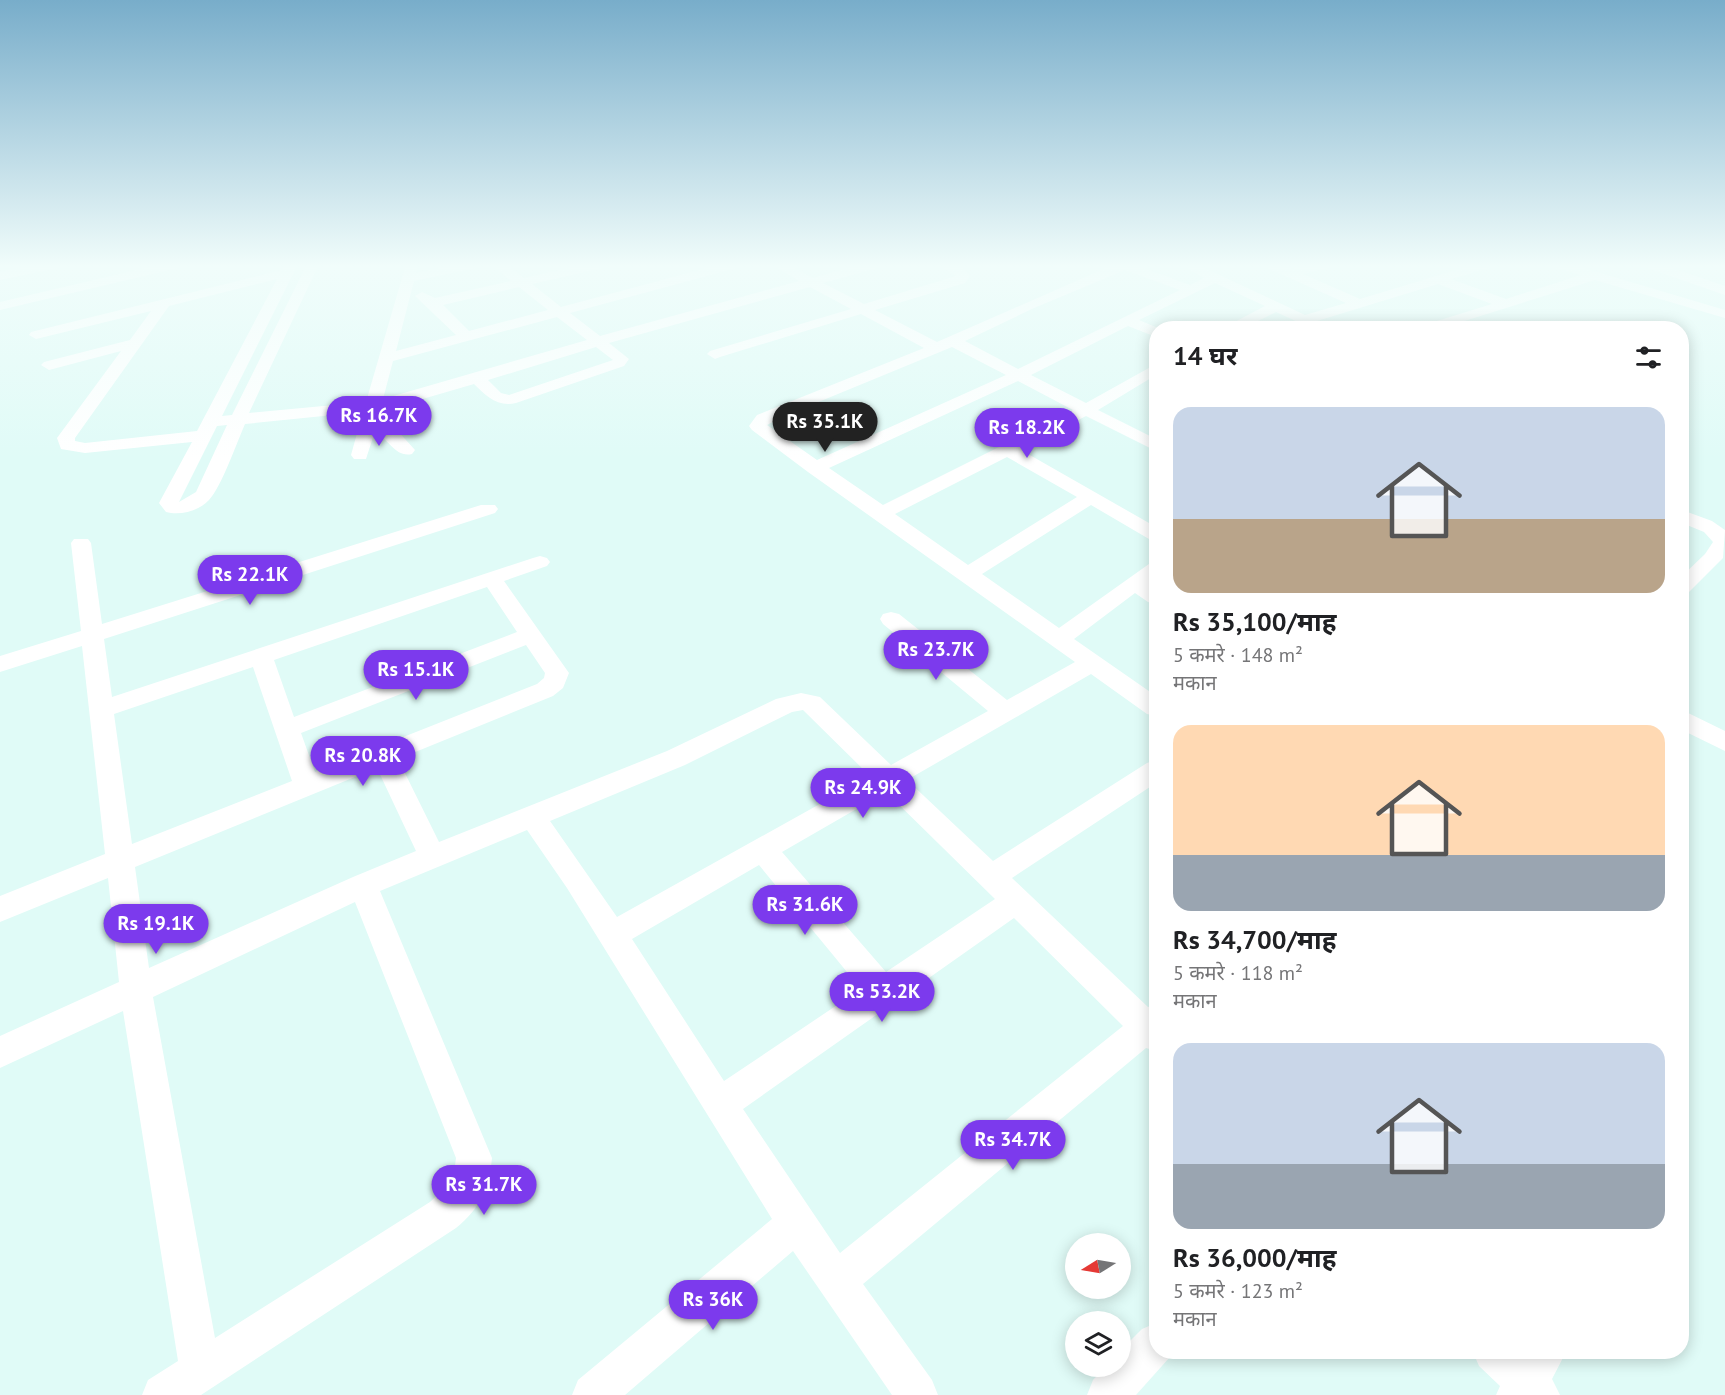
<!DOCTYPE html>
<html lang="hi">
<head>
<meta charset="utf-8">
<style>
  :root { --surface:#fff; --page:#f2f2f2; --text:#202124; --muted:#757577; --accent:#7c3aed }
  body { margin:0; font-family:"PT Sans","Noto Sans Devanagari",sans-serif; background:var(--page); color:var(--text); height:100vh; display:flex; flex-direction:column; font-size:22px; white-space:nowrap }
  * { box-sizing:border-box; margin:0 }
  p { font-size:20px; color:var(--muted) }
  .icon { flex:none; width:33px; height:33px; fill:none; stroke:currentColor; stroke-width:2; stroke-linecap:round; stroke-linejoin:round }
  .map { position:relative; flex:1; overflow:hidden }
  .side { position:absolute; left:1149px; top:321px; width:540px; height:1038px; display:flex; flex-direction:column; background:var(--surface); border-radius:24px; box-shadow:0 3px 15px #0003 }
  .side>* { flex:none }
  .needle { width:39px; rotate:259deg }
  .fabs { position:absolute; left:1065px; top:1233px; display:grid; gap:12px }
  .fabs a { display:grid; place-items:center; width:66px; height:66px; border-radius:50%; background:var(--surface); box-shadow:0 3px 15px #0003; font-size:30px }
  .price { position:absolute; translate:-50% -51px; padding:0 14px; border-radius:21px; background:var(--accent); color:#fff; font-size:20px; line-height:39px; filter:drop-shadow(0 2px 3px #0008) }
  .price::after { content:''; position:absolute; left:50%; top:36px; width:18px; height:14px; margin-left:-9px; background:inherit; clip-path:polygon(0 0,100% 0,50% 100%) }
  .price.on { background:#222; color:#fff }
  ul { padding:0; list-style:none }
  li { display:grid; align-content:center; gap:12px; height:318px; padding:0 24px }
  li span { display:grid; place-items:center; height:186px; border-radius:18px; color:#555 }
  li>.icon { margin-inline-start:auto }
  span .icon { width:108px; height:108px; fill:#fffc; stroke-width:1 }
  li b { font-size:26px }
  h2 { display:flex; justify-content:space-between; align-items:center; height:72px; padding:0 24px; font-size:26px }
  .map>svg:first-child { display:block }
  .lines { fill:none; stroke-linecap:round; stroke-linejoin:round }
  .minor { fill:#fff; fill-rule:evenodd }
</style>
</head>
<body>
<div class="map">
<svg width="1725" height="1395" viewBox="0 0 1725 1395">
  <rect width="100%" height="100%" fill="#e0fbf7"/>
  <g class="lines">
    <g class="minor">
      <polygon points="40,264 63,264 62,267 0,280 0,272"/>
      <polygon points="162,264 183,264 182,267 0,310 0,302"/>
      <path d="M286,264H298L222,416L232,415L307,264H319L249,413L366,402L406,264H418L416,273L459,264H481L480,267L414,281L396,351L456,335L415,296L422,292L435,298L511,281L491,264H505L524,278L587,264H608L607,267L532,284L561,307L722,264H741L740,267L570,313L600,336L799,281L771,264H786L813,278L863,264H882L881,267L823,283L864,304L956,276L937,264C951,264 962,263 970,276L965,283L875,310L937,342L1115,264H1132L1190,285L1204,278L1180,264H1196L1305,315L1346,303L1265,267L1264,264H1280L1292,269L1313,264H1333L1332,267L1303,274L1360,299L1476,264H1494L1493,267L1451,279L1506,299L1581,275L1552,267L1551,264H1570L1725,310V318L1595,280L1442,328H1422L1424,325L1492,304L1438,284L1317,321L1324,326L1323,328H1311L1276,312L1244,328H1227L1229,325L1265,306L1215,283L1139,320L1158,328L1156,337L1128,326L1031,375L1086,403L1156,364V375L1098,410L1156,439V451L1086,416L1021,450L1156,527V541L1149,539L1091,505L982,574L1059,628L1149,564L1156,562V577L1149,583L1156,588V604L1148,602L1135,593L1074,639L1156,696V716L1147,714L1091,674L907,780L993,861L1147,763L1156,760V783L1012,878L1148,1007L1156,1004V1051L1146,1048L863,1284L932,1380L938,1395H892L793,1251L625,1395H572L578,1380L772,1219L567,888L527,830L380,891L492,1158C489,1188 480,1209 456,1228L201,1395H142L148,1380L178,1361L123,1011L0,1068V1036L119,982L108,878L0,922V896L105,854L82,646L0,672V656L81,631L71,543L74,539H88L91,543L102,624L481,505H495L498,509L495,513L104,639L112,697L533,558L540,556L547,558L550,562L547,566L504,581L569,673L563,688L553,696L398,759L439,842L667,751L776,699L801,693L820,697L891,765L988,711L883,624L880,619L883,614L891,612L899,614L1007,700L1075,662L808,472L752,430L749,426L757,415L924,348L861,314L720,357L715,359L707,354L710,351L851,309L810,287L609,343L629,359L624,366L516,403C498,408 485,395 474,384L402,405L381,409L378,418L395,428L415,450L412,454C396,458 388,439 375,431L366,459H354L351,455L363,412L245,424C237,442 221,488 209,500C199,511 180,516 166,512L159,503L192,442L85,453L61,449L57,438L121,351L49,370L41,365L44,362L130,340L151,311L36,339L29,335L31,332L282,270ZM1125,270L1180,290L1018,369L965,341L1034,308ZM277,279L197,431L85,443L75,441V438L169,306ZM519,287L548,310L469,331L443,305ZM557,317L587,340L383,399L393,361ZM596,347L613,360L509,395L501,393L488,380ZM952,347L1006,375L817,460L767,425L782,417ZM1018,381L1073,410L883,505L829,468ZM227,425L196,492L179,502L217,426ZM1007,457L1077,497L968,565L895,514ZM487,587L517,632L294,717L274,660ZM526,645L545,673L544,678L537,684L315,772L301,733ZM253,667L292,781L132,844L114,714ZM803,710L870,776L617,917L550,821L685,765L792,712ZM377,768L416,851L353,877L149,968L135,867ZM886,792L995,899L886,972L782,852ZM759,865L861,989L724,1081L632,939ZM355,902L456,1158L453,1180L430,1202L215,1338L153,997ZM1014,918L1123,1026L840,1253L743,1109Z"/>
      <polygon points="1643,264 1660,264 1725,286 1725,295 1644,267"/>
      <polygon points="1682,510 1712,521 1725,530 1723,558 1689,592 1682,593 1682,576 1705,554 1713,542 1704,532 1682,523"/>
      <polygon points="1682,710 1725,731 1725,751 1682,730"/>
      <polygon points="1156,1323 1156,1352 1173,1352 1170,1357 1136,1395 1087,1395 1093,1380 1106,1366 1120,1366 1120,1351 1142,1329"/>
      <polygon points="1473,1352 1566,1352 1552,1379 1560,1395 1496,1395 1500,1386 1479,1366"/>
    </g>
  </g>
  <linearGradient id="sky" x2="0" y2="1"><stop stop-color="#78adca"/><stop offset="0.58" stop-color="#f1fdfb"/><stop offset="1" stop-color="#f1fdfb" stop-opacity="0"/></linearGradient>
  <rect width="1725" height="459" fill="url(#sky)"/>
</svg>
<div class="fabs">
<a><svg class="needle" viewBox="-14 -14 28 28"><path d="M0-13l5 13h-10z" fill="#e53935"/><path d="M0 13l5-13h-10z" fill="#757577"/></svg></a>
<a><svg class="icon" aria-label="layers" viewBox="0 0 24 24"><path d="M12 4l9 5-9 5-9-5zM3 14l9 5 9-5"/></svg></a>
</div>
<b class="price" style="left:379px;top:447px">Rs 16.7K</b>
<b class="price on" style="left:825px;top:453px">Rs 35.1K</b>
<b class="price" style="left:1027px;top:459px">Rs 18.2K</b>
<b class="price" style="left:250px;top:606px">Rs 22.1K</b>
<b class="price" style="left:936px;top:681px">Rs 23.7K</b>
<b class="price" style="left:416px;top:701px">Rs 15.1K</b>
<b class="price" style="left:363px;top:787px">Rs 20.8K</b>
<b class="price" style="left:863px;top:819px">Rs 24.9K</b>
<b class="price" style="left:805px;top:936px">Rs 31.6K</b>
<b class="price" style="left:156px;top:955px">Rs 19.1K</b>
<b class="price" style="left:882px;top:1023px">Rs 53.2K</b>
<b class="price" style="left:1013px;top:1171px">Rs 34.7K</b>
<b class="price" style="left:484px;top:1216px">Rs 31.7K</b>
<b class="price" style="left:713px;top:1331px">Rs 36K</b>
<section class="side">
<h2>14 घर<svg class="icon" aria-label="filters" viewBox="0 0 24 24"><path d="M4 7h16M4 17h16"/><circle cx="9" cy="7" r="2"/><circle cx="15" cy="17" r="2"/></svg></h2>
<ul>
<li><span style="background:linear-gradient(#c9d6e8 60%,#b9a48a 0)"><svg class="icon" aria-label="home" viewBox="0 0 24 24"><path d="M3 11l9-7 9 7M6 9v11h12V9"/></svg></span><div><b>Rs 35,100/माह</b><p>5 कमरे · 148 m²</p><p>मकान</p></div></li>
<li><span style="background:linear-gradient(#ffd9b3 70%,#9aa5b1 0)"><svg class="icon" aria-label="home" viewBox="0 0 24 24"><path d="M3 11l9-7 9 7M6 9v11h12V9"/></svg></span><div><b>Rs 34,700/माह</b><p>5 कमरे · 118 m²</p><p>मकान</p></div></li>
<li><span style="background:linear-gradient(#c9d6e8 65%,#9aa5b1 0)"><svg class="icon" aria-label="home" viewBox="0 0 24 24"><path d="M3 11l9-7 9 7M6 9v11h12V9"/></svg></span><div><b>Rs 36,000/माह</b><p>5 कमरे · 123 m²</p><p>मकान</p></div></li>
</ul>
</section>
</div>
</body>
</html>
